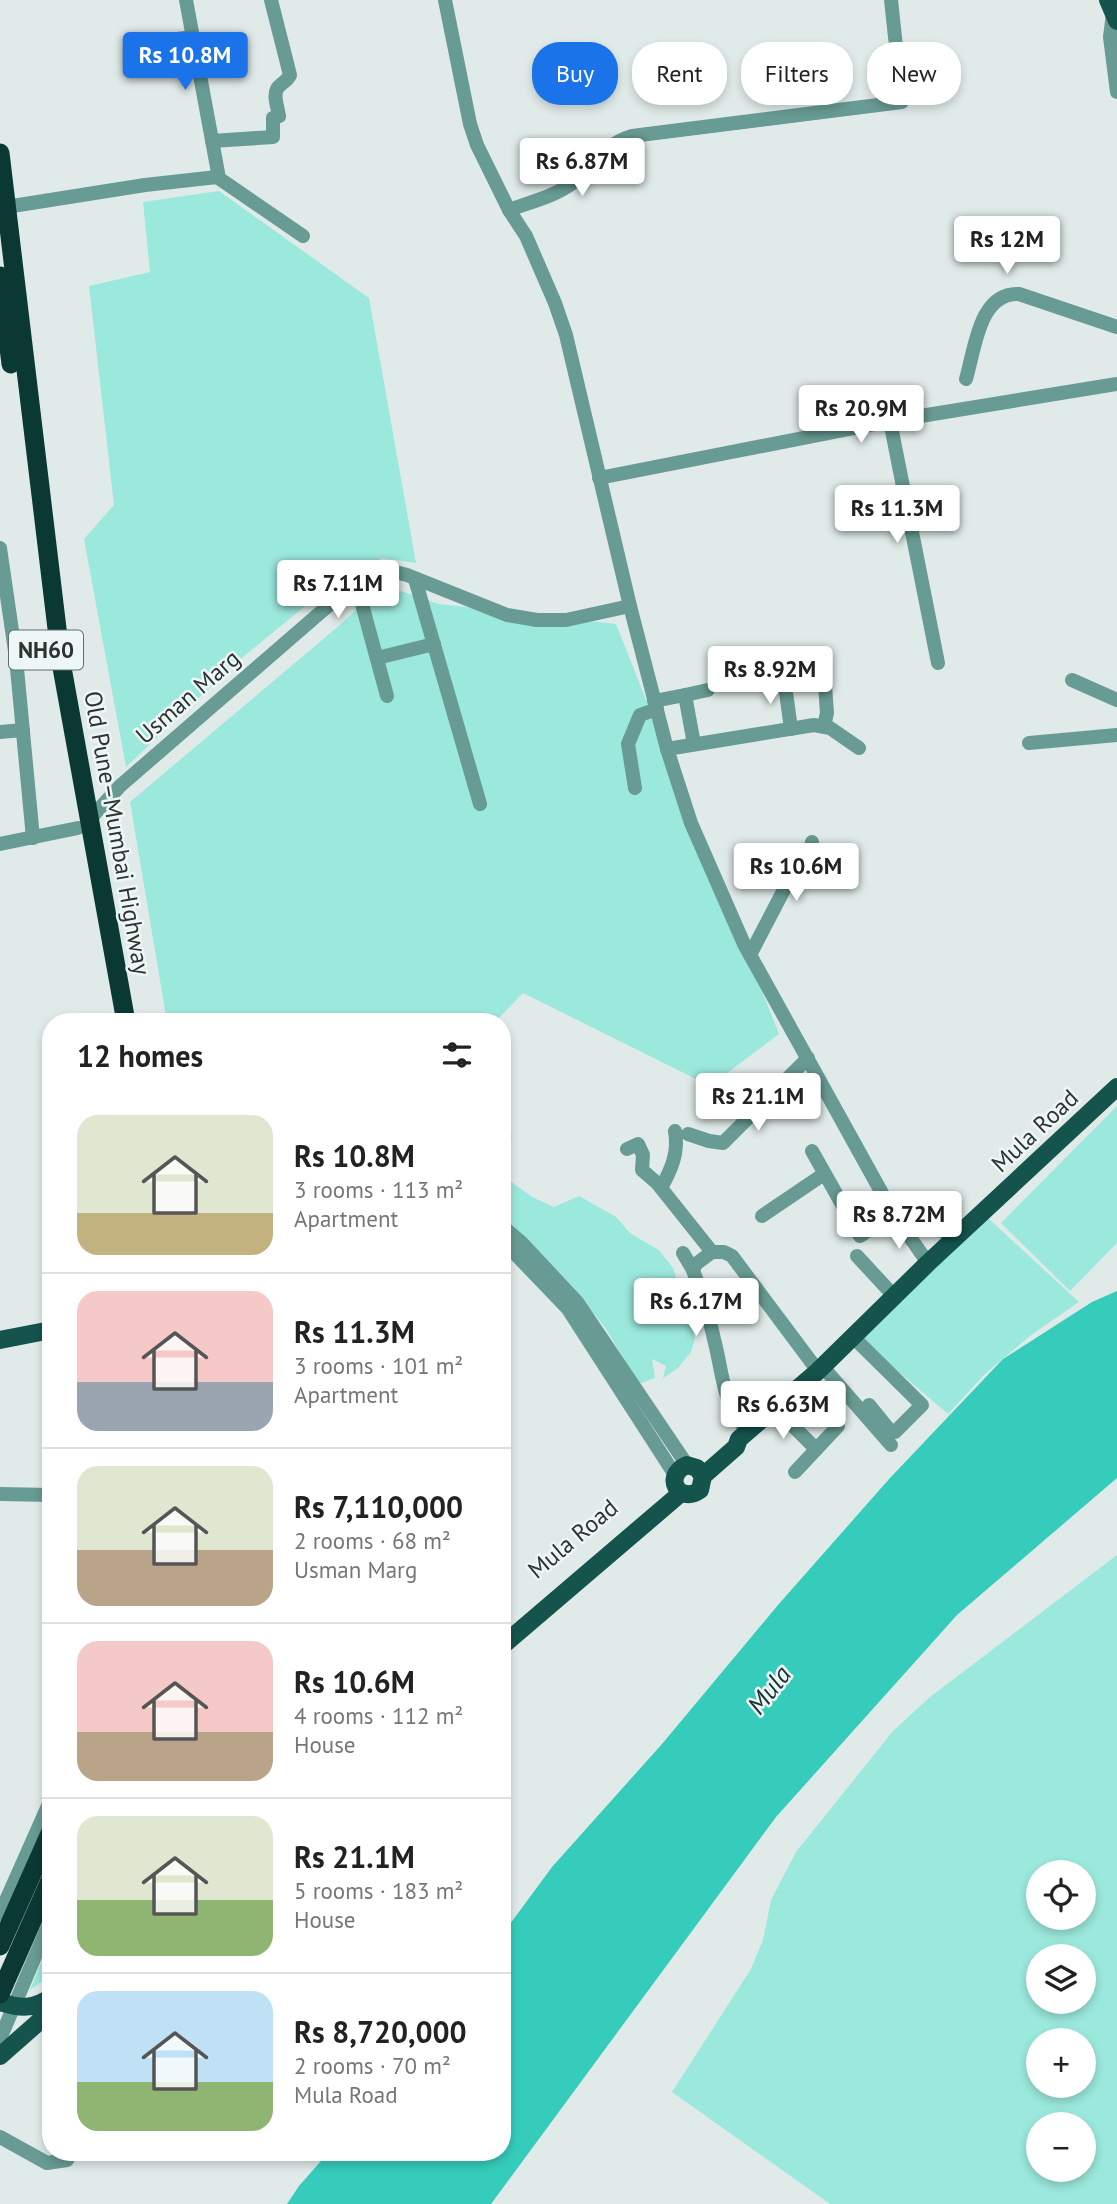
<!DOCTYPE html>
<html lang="en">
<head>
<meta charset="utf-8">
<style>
  :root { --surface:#fff; --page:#f2f2f2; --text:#222; --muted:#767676; --line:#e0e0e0; --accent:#1a73e8 }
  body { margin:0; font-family:"PT Sans",sans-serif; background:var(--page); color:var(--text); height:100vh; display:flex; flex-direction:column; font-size:26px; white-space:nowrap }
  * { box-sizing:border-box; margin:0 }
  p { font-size:23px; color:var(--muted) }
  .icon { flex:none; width:38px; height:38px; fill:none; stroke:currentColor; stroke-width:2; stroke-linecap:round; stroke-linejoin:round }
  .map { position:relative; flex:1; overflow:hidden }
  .side { position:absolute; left:42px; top:1013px; width:469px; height:1148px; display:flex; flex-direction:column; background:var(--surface); border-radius:28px; box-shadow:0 4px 10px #0003 }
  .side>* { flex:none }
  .top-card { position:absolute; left:532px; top:42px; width:480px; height:63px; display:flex; gap:14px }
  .controls { position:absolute; left:1026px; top:1860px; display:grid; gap:14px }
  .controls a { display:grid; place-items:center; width:70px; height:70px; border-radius:50%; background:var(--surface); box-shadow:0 4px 10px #0003; font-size:35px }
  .price { position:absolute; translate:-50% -60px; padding:0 16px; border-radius:7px; background:#fff; color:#222; font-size:23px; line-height:46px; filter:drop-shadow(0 2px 4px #0008) }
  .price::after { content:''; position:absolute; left:50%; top:42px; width:21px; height:16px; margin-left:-10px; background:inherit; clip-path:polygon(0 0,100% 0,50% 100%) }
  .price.current { background:var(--accent); color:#fff }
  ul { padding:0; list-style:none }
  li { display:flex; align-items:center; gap:21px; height:175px; padding:0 35px }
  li+li { border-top:2px solid var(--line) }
  li span { display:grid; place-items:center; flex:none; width:196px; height:140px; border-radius:21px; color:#555 }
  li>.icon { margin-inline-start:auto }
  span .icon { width:84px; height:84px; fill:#fffc; stroke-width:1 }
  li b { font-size:30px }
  h2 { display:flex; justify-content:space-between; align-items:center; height:84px; padding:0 35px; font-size:30px }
  .tag { padding:0 24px; border-radius:28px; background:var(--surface); box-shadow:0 4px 10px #0003; font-size:24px; line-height:63px }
  .tag.current { background:var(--accent); color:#fff }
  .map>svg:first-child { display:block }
  .green { fill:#9be8dc; fill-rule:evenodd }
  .water { fill:#35ccbb }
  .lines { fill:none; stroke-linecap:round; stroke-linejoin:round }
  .minor { stroke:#689b93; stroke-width:14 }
  .major { stroke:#15544d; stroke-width:18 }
  .highway { stroke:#0a3934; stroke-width:19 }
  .labels { text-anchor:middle; stroke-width:5; stroke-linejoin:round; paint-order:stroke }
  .shield { fill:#edf8f6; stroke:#676d6c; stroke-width:2 }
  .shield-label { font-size:23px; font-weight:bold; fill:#2e3231 }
  .street-label { font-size:24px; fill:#2e3231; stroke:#edf8f6 }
  .water-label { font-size:26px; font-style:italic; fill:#1a322e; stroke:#edf8f6 }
</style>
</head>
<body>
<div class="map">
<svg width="1117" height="2204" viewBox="0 0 1117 2204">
  <rect width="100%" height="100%" fill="#e0ebe9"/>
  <g class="green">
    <polygon points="219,191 369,298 416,563 382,558 321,593 238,661 126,767 84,539 114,505 89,286 150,272 143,202"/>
    <polygon points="383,585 439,604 616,624 779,1034 710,1086 523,993 495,1022 167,1022 130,802 341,624"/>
    <polygon points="1117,1106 1117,1243 1070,1291 1001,1223"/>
    <path d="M502,1116L508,1118C513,1138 514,1143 502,1161Z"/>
    <polygon points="502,1175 532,1197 554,1207 579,1196 616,1217 631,1234 659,1250 673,1268 695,1338 691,1352 678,1368 663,1378 666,1366 652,1359 655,1378 639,1384 604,1326 564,1278 502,1216"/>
    <polygon points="988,1218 1079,1302 1031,1335 986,1373 948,1414 859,1338"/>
    <path d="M1117,1555V2204H830L672,2092L751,1969L763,1940L771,1900L796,1852L893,1731L930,1697ZM1083,1872V1918H1038V1872ZM1038,1956H1083V2002H1038ZM1083,2040V2086H1038V2040ZM1083,2124V2170H1038V2124Z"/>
    <polygon points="51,1938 51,1975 30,1990"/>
  </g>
  <polygon class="water" points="1117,1291 1117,1478 957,1615 776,1817 491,2204 287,2204 299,2186 328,2153 502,2152 502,1935 552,1867 662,1744 778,1605 890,1478 1003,1359 1092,1302"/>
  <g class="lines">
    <g class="minor">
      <polyline points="186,0 219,178"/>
      <polyline points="445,0 470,124 477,145 509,210 526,236 555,303 566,335 630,606 667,749 691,823 744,944 893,1213 928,1263"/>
      <polyline points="1116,11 1113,13 1110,37 1117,92"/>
      <polyline points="162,41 193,37"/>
      <path d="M212,141L273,137V118L279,116C278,108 273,96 277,89C280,83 286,83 290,75L271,0"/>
      <polyline points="6,207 145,185 217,177 303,236"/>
      <path d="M509,210C530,202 553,197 571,184C594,167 602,145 632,136L902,102L891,0"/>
      <path d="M966,379C975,349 979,292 1019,294L1117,327"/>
      <polyline points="890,421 938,663"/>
      <polyline points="599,478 890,421 1117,384"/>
      <polyline points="0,548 16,658 33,838"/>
      <polyline points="415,579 480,804"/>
      <polyline points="356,582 387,696"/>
      <polyline points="377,658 434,644"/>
      <polyline points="823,658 827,713 824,726"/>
      <polyline points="784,678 791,729"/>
      <polyline points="1072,680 1117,700"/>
      <polyline points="654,701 685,695"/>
      <polyline points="0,732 23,730"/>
      <polyline points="1029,743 1117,735"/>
      <polyline points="694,744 685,695 708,690"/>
      <polyline points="667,749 814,725 830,728 859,748"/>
      <polyline points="635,788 628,744 640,715 657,709"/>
      <polyline points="90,819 120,786 359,579 373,571 388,570 407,575 507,615 537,620 566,620 630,606"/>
      <polyline points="0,844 78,828"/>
      <polyline points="750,955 800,859 810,849 812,842"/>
      <polyline points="688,1134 709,1141 723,1143 808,1058"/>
      <polyline points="627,1149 638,1144 643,1155 642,1170 657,1183 712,1252 724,1252 732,1256 818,1371"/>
      <polyline points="812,1151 860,1236 893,1213"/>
      <path d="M661,1188C671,1170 679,1153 675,1131"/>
      <polyline points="762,1216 824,1174"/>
      <polyline points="898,1220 958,1235"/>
      <polyline points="502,1226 521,1242 577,1302 687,1465"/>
      <polyline points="502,1240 568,1309 675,1475"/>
      <path d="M712,1252L696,1264L693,1270C701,1292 709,1316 714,1339C723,1373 722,1405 748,1431"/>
      <polyline points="683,1253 693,1270"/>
      <polyline points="857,1256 894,1296"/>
      <polyline points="853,1337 922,1405 895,1432 891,1432 869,1405"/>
      <polyline points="823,1367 891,1445"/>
      <polyline points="775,1408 816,1449"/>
      <polyline points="795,1472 838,1426 800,1386"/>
      <polyline points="0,1494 51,1495"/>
      <polyline points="0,1914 51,1799"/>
      <polyline points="0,2039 51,1919"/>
      <polyline points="0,2137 47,2163 67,2160 72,2152"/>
    </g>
    <g class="major">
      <polyline points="1108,0 1117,21"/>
      <polyline points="0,1340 51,1330"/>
      <path d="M703,1476L697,1468L687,1465C662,1476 679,1505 700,1490L703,1476L736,1447L739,1439L818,1371L928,1263L1117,1087"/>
      <polyline points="502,1646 681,1493"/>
      <path d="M0,2002C19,2008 34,2010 51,1997"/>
      <polyline points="0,2056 51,2011"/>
    </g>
    <g class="highway">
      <polyline points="0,153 61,662 126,1022"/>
      <polyline points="0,276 11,364"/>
      <polyline points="0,1946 51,1831"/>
      <polyline points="0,1994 51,1878"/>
    </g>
  </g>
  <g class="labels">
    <rect class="shield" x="9" y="630.5" width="74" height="39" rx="5"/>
    <g class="shield-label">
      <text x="46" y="658">NH60</text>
    </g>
    <g class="street-label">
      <text transform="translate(188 697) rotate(-41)" y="8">Usman Marg</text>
      <text transform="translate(117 833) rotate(80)" y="8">Old Pune–Mumbai Highway</text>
      <text transform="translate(1035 1131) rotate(-43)" y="8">Mula Road</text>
      <text transform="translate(573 1539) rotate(-40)" y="8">Mula Road</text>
    </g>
    <g class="water-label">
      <text transform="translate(769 1690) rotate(-52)" y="9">Mula</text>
    </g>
  </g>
</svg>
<div class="controls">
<a><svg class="icon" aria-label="locate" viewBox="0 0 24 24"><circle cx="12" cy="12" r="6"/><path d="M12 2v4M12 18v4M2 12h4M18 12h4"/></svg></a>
<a><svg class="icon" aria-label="layers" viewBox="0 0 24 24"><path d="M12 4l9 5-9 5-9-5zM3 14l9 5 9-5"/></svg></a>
<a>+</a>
<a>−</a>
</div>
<b class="price current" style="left:185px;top:92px">Rs 10.8M</b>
<b class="price" style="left:582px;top:198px">Rs 6.87M</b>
<b class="price" style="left:1007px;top:276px">Rs 12M</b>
<b class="price" style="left:861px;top:445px">Rs 20.9M</b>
<b class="price" style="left:897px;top:545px">Rs 11.3M</b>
<b class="price" style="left:338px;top:620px">Rs 7.11M</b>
<b class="price" style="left:770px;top:706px">Rs 8.92M</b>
<b class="price" style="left:796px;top:903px">Rs 10.6M</b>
<b class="price" style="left:758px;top:1133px">Rs 21.1M</b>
<b class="price" style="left:899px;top:1251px">Rs 8.72M</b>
<b class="price" style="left:696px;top:1338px">Rs 6.17M</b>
<b class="price" style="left:783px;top:1441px">Rs 6.63M</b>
<div class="top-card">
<a class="tag current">Buy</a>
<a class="tag">Rent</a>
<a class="tag">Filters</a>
<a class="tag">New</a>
</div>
<section class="side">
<h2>12 homes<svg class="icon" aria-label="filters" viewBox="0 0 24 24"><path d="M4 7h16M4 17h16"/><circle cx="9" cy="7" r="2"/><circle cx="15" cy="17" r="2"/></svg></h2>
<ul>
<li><span style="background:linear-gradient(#dfe7d0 70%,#c2b280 0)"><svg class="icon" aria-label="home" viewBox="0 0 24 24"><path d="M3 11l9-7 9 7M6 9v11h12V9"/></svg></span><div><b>Rs 10.8M</b><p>3 rooms · 113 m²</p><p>Apartment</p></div></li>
<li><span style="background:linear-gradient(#f6c9c9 65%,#9aa5b1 0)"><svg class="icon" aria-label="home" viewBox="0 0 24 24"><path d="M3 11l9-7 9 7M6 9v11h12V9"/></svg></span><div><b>Rs 11.3M</b><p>3 rooms · 101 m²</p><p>Apartment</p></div></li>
<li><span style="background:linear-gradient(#dfe7d0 60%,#b9a48a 0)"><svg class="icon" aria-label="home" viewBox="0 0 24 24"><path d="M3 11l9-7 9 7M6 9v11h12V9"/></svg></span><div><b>Rs 7,110,000</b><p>2 rooms · 68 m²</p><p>Usman Marg</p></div></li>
<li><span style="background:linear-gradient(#f6c9c9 65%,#b9a48a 0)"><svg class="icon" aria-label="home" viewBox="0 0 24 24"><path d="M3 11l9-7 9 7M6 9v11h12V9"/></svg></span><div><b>Rs 10.6M</b><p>4 rooms · 112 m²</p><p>House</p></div></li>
<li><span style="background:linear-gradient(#dfe7d0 60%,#8fb573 0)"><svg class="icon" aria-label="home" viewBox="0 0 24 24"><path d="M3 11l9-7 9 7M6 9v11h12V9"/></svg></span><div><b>Rs 21.1M</b><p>5 rooms · 183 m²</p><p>House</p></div></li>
<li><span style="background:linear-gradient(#bfe0f5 65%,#8fb573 0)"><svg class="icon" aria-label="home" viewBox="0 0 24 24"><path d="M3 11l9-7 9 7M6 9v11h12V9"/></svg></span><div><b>Rs 8,720,000</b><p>2 rooms · 70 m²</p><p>Mula Road</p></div></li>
</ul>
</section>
</div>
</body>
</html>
